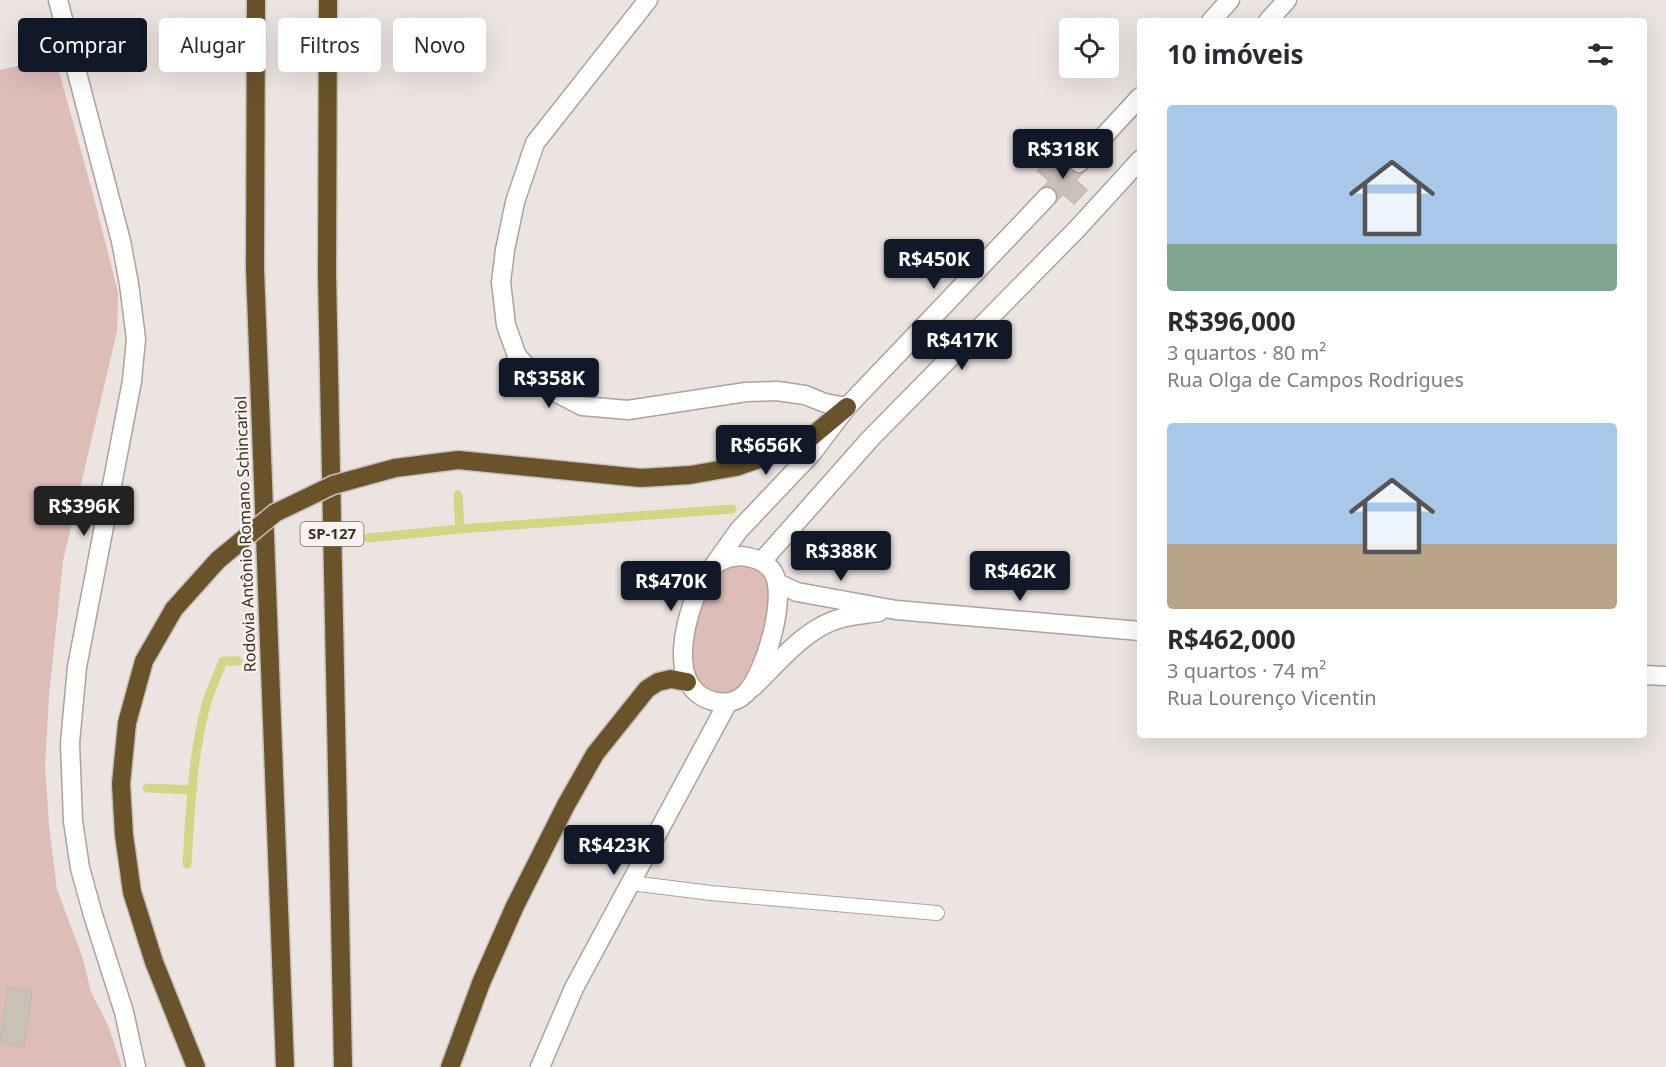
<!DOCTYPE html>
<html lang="pt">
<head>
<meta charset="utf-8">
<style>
  :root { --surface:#fff; --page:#f2f2f3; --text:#2b2b33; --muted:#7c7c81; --accent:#111827 }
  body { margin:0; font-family:"Noto Sans",sans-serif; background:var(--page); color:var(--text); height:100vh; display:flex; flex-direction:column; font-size:22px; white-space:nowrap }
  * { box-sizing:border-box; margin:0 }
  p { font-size:20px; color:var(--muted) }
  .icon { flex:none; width:33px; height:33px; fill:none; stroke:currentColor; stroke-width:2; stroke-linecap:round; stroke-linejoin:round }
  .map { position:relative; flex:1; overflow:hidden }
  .panel { position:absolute; left:1137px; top:18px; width:510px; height:720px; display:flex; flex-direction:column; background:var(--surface); border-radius:6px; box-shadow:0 6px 24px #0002 }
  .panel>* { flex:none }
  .guide { position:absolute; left:18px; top:18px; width:570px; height:54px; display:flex; gap:12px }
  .tools { position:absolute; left:1059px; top:18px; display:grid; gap:12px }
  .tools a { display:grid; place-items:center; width:60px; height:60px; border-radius:6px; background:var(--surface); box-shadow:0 6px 24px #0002; font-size:30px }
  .price { position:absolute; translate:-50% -51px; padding:0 14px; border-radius:6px; background:var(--accent); color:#fff; font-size:20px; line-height:39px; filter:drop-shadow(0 2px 3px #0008) }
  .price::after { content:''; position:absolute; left:50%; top:36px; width:18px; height:14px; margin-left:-9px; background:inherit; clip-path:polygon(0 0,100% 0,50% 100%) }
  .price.on { background:#222; color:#fff }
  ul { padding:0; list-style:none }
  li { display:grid; align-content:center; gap:12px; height:318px; padding:0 30px }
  li span { display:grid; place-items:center; height:186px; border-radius:6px; color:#555 }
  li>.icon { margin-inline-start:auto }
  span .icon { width:108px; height:108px; fill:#fffc; stroke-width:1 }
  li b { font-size:26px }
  h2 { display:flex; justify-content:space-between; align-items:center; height:72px; padding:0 30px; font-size:26px }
  .tag { padding:0 21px; border-radius:6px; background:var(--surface); box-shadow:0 6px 24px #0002; font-size:21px; line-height:54px }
  .tag.on { background:var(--accent); color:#fff }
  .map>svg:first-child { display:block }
  .green { fill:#debcb7 }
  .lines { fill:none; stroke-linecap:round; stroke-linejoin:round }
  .stream { stroke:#d4d484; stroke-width:9 }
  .building { fill:#c9c0b8; stroke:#c5bab2; stroke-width:1.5 }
  .secondary-tunnel { stroke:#c9c0ba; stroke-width:18; stroke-dasharray:18 9; stroke-linecap:butt }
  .lane-casing { stroke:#ada39b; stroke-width:16 }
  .street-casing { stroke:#ada39b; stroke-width:21 }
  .secondary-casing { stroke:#afa295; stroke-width:21 }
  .highway-casing { stroke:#c5c1bc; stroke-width:21 }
  .lane { stroke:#fff; stroke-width:14 }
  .street { stroke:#fff; stroke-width:18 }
  .secondary { stroke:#fff; stroke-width:18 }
  .highway { stroke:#6a532a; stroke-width:18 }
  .highway-bridge-casing { stroke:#c5c1bc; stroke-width:21; stroke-linecap:butt }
  .highway-bridge { stroke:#6a532a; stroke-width:18 }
  .labels { text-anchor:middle; stroke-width:4.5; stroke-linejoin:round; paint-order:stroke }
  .shield { fill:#f8f3f0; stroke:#756a5e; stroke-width:1.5 }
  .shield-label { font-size:15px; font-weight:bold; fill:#3d3020 }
  .street-label { font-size:16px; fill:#3d3020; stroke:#f8f3f0 }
</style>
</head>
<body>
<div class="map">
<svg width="1666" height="1067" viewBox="0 0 1666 1067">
  <rect width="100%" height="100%" fill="#ece4e0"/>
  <g class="green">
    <polygon points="55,57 91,187 118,292 117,331 63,561 49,696 45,766 49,825 57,889 83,959 91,992 108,1025 122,1067 0,1067 0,70"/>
    <polygon points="742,564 751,565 767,575 771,596 757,662 738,690 727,694 716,692 701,684 695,676 692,656 693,627 706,592 719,572 730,566"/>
  </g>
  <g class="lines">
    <g class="stream">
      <polyline points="458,495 460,529"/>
      <polyline points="368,538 460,529 732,509"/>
      <polyline points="147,788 193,790"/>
      <path d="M187,864C190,814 192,762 204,713C208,695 216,678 223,661H238"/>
    </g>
  </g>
  <g class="building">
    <polygon points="1072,156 1086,169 1076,180 1087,190 1074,204 1063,194 1055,203 1040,190 1049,181 1038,171 1050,157 1062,167"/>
    <polygon points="8,987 32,991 24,1047 0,1043"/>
  </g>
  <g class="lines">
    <polyline class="secondary-tunnel" points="1047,197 1079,163"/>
    <defs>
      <polyline id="lane" points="631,883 711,893 937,913"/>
      <g id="street">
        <polyline points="648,0 535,143 515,202 505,250 501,282 506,325 517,356 547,388 582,406 628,410 746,392 777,391 805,395 825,403 847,407"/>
        <polyline points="777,583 797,592 896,610 1140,631"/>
        <polyline points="1644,675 1666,676"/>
        <path d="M753,687C778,663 807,626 842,618C854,615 867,614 879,612"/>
        <polyline points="540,1067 574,988 727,704"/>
      </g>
      <g id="secondary">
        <polyline points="58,0 121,241 129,284 136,339 132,381 77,667 70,743 73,821 80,868 93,915 124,1012 136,1067"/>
        <polyline points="1211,21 1230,0"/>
        <polyline points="1268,21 1287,0"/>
        <polyline points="1079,163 1140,97"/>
        <path d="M742,556C754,558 766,561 773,572C788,597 765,673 746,693C738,701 728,704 717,702C707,700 697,695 691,686C671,659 692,589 713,567C721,558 732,557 742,556Z"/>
        <polyline points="762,561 870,439 1077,229 1140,160"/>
        <polyline points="714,565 739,530 812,453 847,407 1047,197"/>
      </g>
      <g id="highway">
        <polyline points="256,0 255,269 285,1067"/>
        <polyline points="328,0 327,274 343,1067"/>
        <polyline points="458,460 641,478 690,475 736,467 790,448 811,437 847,407"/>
        <polyline points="174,609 144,661 127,723 121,784 124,835 132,892 154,962 196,1067"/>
        <polyline points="450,1067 481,983 515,906 566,805 595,754 647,689 658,682 671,679 687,682"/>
      </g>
    </defs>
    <use href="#lane" class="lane-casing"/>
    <use href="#street" class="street-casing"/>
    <use href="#secondary" class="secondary-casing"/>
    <use href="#highway" class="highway-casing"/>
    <use href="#lane" class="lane"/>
    <use href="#street" class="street"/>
    <use href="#secondary" class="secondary"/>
    <use href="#highway" class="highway"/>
    <defs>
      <polyline id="highway-bridge" points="174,609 218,560 275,513 333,485 395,468 458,460"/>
    </defs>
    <use href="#highway-bridge" class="highway-bridge-casing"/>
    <use href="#highway-bridge" class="highway-bridge"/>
  </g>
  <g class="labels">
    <rect class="shield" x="300.5" y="522" width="63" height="24" rx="4.5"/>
    <g class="shield-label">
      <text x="332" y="539">SP-127</text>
    </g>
    <g class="street-label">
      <text transform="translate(245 534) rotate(-92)" y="6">Rodovia Antônio Romano Schincariol</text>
    </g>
  </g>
</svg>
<div class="tools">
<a><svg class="icon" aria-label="locate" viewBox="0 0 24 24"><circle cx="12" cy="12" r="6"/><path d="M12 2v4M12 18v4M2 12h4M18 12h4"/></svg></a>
</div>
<b class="price" style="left:1063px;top:180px">R$318K</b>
<b class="price" style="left:934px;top:290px">R$450K</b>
<b class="price" style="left:962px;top:371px">R$417K</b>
<b class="price" style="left:549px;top:409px">R$358K</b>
<b class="price" style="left:766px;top:476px">R$656K</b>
<b class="price on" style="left:84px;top:537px">R$396K</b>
<b class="price" style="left:841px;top:582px">R$388K</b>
<b class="price" style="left:1020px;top:602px">R$462K</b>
<b class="price" style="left:671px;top:612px">R$470K</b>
<b class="price" style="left:614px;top:876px">R$423K</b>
<div class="guide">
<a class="tag on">Comprar</a>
<a class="tag">Alugar</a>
<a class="tag">Filtros</a>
<a class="tag">Novo</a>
</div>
<section class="panel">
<h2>10 imóveis<svg class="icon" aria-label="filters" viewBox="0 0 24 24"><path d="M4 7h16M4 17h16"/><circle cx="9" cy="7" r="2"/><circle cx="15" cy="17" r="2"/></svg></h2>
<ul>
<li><span style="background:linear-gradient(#a9c7e8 75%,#7fa58c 0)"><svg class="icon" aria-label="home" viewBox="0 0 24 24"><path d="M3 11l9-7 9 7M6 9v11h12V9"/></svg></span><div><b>R$396,000</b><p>3 quartos · 80 m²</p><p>Rua Olga de Campos Rodrigues</p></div></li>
<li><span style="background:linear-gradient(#a9c7e8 65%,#b9a48a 0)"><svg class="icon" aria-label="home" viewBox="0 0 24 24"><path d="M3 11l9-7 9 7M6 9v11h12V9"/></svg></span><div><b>R$462,000</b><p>3 quartos · 74 m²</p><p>Rua Lourenço Vicentin</p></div></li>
</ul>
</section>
</div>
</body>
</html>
